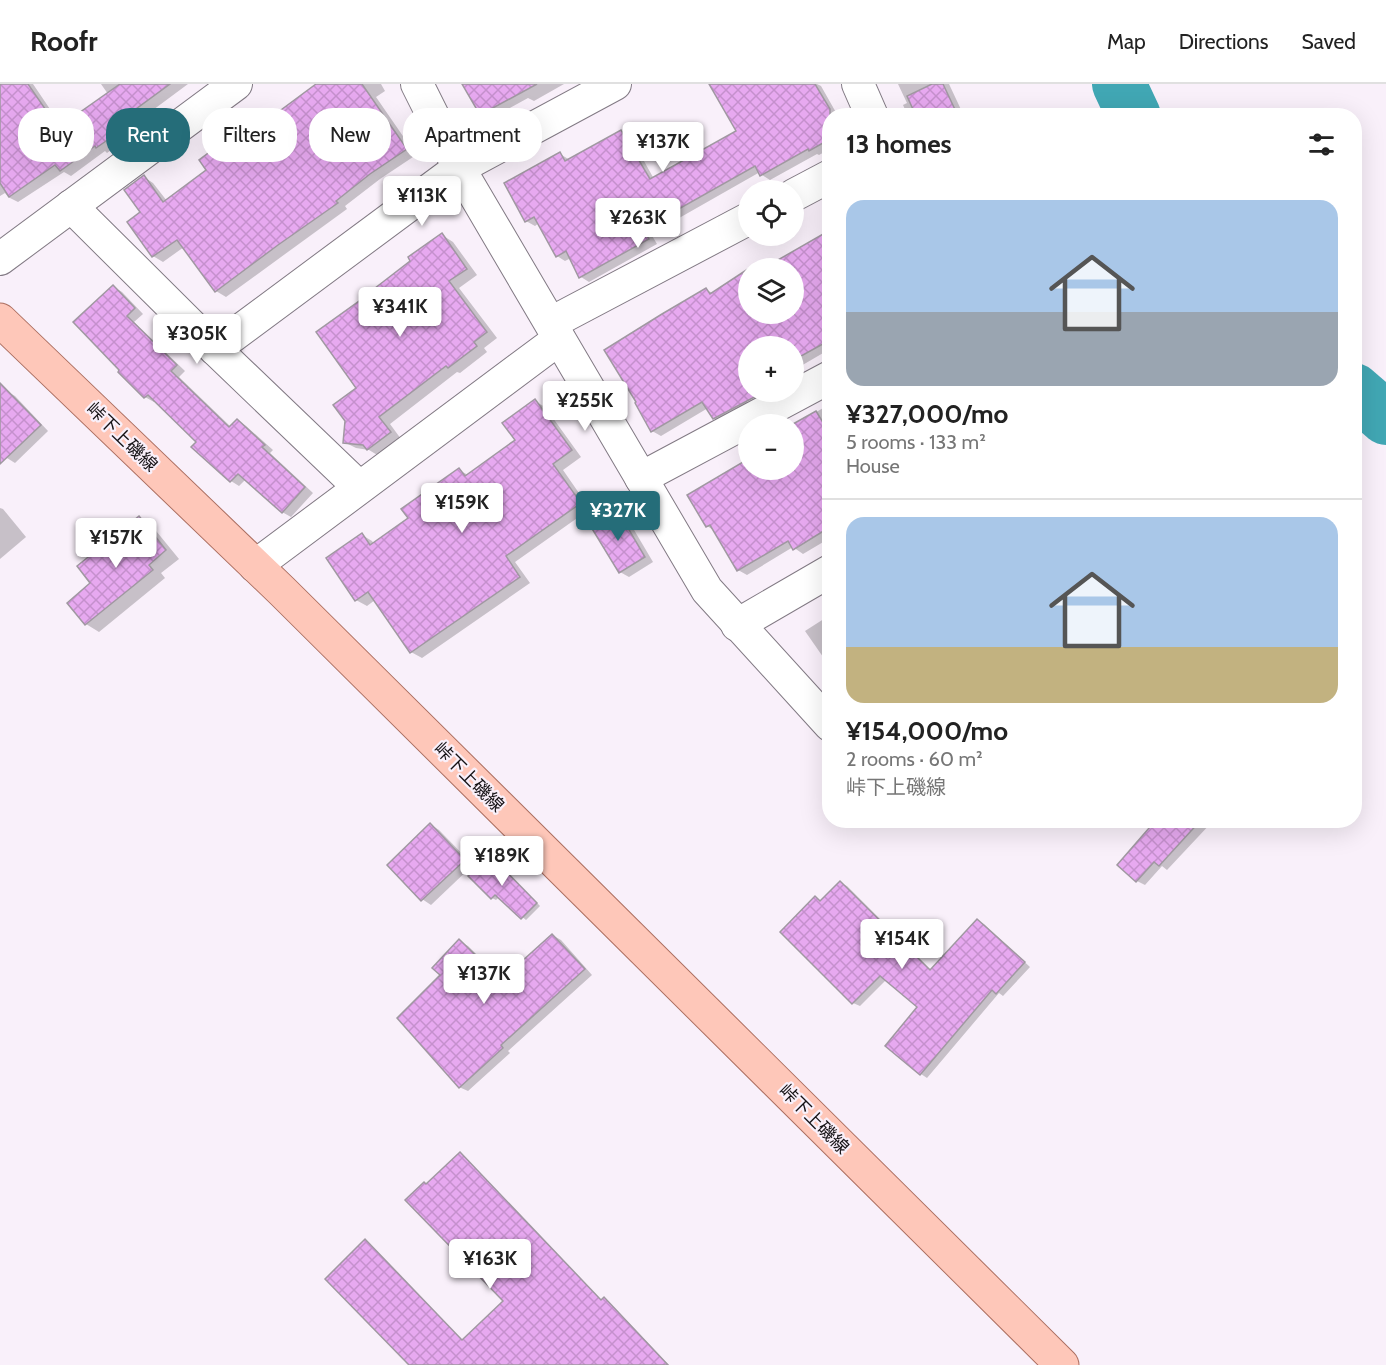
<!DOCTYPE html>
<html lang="en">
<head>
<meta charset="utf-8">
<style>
  :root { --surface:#fff; --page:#f2f2f2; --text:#222; --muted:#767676; --line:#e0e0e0; --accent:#256d79 }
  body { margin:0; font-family:Cabin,"Noto Sans JP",sans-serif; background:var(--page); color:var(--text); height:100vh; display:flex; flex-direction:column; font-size:22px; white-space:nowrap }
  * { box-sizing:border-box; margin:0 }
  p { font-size:20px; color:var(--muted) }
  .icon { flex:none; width:33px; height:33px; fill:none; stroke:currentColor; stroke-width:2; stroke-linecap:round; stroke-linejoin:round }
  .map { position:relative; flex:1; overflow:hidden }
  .drawer { position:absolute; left:822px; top:24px; width:540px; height:720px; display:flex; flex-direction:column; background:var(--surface); border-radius:24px; box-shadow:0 6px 24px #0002 }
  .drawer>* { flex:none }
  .hud { position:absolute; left:18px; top:24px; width:570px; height:54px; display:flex; gap:12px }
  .tools { position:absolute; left:738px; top:96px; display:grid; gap:12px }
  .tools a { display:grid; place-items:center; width:66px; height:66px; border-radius:50%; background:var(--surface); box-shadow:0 6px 24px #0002; font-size:30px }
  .price { position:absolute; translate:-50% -51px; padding:0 14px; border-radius:6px; background:#fff; color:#222; font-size:20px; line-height:39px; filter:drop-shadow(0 2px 3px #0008) }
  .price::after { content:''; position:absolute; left:50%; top:36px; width:18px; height:14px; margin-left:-9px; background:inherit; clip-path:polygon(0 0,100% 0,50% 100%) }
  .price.selected { background:var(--accent); color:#fff }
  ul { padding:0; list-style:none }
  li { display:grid; align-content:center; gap:12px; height:318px; padding:0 24px }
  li+li { border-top:2px solid var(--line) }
  li span { display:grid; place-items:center; height:186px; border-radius:18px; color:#555 }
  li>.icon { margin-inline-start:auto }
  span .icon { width:108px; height:108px; fill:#fffc; stroke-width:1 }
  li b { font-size:26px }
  h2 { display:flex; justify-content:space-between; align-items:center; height:72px; padding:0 24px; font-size:26px }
  .tag { padding:0 21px; border-radius:24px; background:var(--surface); box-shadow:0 6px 24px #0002; font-size:21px; line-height:54px }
  .tag.selected { background:var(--accent); color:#fff }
  header { display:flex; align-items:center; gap:36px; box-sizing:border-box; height:84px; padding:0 30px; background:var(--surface); border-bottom:2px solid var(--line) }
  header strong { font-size:28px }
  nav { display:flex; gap:33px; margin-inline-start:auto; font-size:21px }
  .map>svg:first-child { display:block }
  .shadow { fill:#0003 }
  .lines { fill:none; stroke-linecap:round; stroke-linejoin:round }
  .river { stroke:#41a7b4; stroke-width:54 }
  .building { fill:url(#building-cross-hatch); stroke:#a098a1; stroke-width:1.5 }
  .street-casing { stroke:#827a84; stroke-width:34 }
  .primary-casing { stroke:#ac6f61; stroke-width:35 }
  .street { stroke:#fff; stroke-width:32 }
  .primary { stroke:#fec7b9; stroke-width:33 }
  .labels { text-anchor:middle; stroke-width:4.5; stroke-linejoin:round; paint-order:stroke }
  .street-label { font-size:18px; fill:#151215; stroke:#f9f0fa }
</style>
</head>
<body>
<header>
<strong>Roofr</strong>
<nav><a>Map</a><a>Directions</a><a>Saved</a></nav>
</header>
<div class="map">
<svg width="1386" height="1281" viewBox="0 0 1386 1281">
  <defs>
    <pattern id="building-cross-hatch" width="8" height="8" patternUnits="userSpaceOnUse" patternTransform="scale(1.5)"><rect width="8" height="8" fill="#e7a9f0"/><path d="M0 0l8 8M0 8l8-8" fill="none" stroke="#c590cd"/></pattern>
  </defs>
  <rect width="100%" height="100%" fill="#f9f0fa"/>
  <g class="shadow">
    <polygon points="0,0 33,0 56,34 59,31 70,37 108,10 101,0 188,0 130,43 135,49 107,69 105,67 71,92 64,88 18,118 8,113 5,109 0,112"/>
    <polygon points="318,0 381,0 385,7 376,13 416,71 380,95 345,122 347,125 226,213 216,207 184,163 163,178 153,172 129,138 143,128 144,93 153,99 167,117 208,86 231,53 235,56 263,35 268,38"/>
    <polygon points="464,0 564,0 534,17 528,14 490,35 481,30"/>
    <polygon points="710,0 817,0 821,2 838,32 830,32 830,65 819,71 817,70 770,96 762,91 760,88 651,150 657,160 589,198 581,193 571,174 565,177 557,172 539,139 535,142 526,137 560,70 570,76 621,47 630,52 654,95 738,48"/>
    <polygon points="898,0 949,0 964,32 908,32 903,21 907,19"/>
    <polygon points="830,148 830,265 794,286 794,262 748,262 748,308 754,308 744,313 750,323 723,339 714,334 708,324 661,352 652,347 706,206 713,209 748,187 748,230 794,230 794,184 753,184 760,180 767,183"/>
    <polygon points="442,151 453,158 477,191 459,204 497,254 484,264 487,268 460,289 457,288 390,340 401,355 379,372 369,366 356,364 344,358 358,304 369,213"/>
    <polygon points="114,203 122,208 143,230 134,238 185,287 179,293 231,343 237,336 246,342 273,366 270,369 313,409 291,433 282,428 246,395 239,402 231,397 198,358 156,316 154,318 145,313"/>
    <polygon points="6,307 15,312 48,347 15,379 7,374 0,367 0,313"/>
    <polygon points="535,317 545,323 581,373 563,386 590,425 515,478 530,499 422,574 411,568 375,516 367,522 356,516 362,451 372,457 374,460 410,435 459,386 468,391 517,356"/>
    <polygon points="830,320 830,454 803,470 793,463 747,491 738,486 715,447 707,442 689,411 748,377 748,386 794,386 794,341"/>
    <polygon points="0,424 3,425 26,453 0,475"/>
    <polygon points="618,429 627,434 653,478 629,493 620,488"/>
    <polygon points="139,434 152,442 179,475 161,489 165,494 99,548 86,540 92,499"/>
    <polygon points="830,531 830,583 805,547"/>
    <polygon points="1159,736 1217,736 1215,739 1212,738 1167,786 1162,782 1145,801 1137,797 1119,781"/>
    <polygon points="431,741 439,746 473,781 431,821 422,815"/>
    <polygon points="490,773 494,775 540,822 526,836 499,813 496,816 492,814"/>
    <polygon points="840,799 847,802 931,886 977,837 984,840 1030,883 1003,912 999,909 927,994 921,990 887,962 919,923 886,896 860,922 853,919 816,814 822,817"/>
    <polygon points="552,851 561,856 592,891 508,967 510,969 468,1007 459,1003 442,891 459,857 468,862 503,896"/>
    <polygon points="464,1072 602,1217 604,1215 608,1217 669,1281 411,1281 365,1156 369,1159 463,1257 505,1217 427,1101"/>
  </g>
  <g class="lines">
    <g class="river">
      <polyline points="1119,0 1134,32"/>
      <polyline points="1354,306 1386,334"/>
    </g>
  </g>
  <g class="building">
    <polygon points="0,0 28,0 52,35 59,29 66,38 120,0 170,0 121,36 126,43 96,64 95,62 60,87 55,81 9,113 0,99"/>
    <polygon points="316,0 362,0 407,65 370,90 336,117 338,119 278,161 215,208 177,156 152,173 127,138 140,128 124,106 144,91 163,118 206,86 199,76 231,52 234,55 263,33 266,37"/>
    <polygon points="462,0 537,0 480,31"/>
    <polygon points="709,0 815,0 830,25 830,55 809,67 808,65 760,92 755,82 643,145 649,155 579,194 566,167 556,173 534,133 525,138 504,99 560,68 565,77 621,46 650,95 736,47"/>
    <polygon points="932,0 943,0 958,32 916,32 907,12"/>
    <polygon points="830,146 830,256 794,276 794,262 748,262 748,308 761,308 762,309 713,335 702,318 651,348 635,319 636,318 604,266 662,230 706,204 710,210 748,185 748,230 794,230 794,184 750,184 760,178 764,184"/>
    <polygon points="442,149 467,185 449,197 487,248 474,258 477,262 448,284 446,282 379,333 391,348 367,366 363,361 343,359 345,337 333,321 356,304 316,248 366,212 366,211 410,177 408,173"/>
    <polygon points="113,201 135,224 127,232 177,281 171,287 229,343 237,335 265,361 262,363 305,403 282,429 238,390 230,398 191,363 196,358 148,311 144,314 118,288 119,286 73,238"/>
    <polygon points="0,299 41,341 0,380"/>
    <polygon points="535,315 572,366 553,380 581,419 506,472 520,493 410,569 368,508 355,517 326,474 362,449 370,461 408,434 401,425 459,384 465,392 515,356 502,339"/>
    <polygon points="816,327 830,350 830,443 793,466 788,457 737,487 710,441 706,443 687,411 748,375 748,386 794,386 793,340"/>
    <polygon points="618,427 645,473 619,489 591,443"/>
    <polygon points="139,432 166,466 149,481 153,486 85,541 67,519 90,499 77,482"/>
    <polygon points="1156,736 1201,736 1159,782 1154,778 1136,798 1117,781"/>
    <polygon points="430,739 465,776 421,817 387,781"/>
    <polygon points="490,771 537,819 521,835 495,811 491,815 468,792"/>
    <polygon points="840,797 930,886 977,835 1025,878 996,910 992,906 920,991 885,962 917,923 880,892 852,920 780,848 815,812 820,817"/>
    <polygon points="552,850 585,885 501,961 503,964 459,1004 397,934 440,891 432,884 459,855 501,896"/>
    <polygon points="460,1068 601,1216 604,1213 668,1281 409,1281 325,1195 365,1155 462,1256 503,1217 405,1116 424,1098 426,1100"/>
  </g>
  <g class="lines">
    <defs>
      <g id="street">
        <polyline points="417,0 459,84 707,506 830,641"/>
        <polyline points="858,0 872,32"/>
        <polyline points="794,111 830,92"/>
        <polyline points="71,122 215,265 359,403"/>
        <polyline points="0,175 236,0"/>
        <polyline points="551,239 748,135"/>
        <polyline points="215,265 459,84 615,0"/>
        <polyline points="641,394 830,293"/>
        <polyline points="255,482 559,255"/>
        <polyline points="737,541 830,487"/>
      </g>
      <polyline id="primary" points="0,236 282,507 1062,1281"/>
    </defs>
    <use href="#street" class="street-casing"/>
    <use href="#primary" class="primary-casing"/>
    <use href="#street" class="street"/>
    <use href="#primary" class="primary"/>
  </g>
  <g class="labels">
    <g class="street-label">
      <text transform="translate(122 353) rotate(44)" y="6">峠下上磯線</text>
      <text transform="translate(469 693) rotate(45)" y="6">峠下上磯線</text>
      <text transform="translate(814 1035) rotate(45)" y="6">峠下上磯線</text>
    </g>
  </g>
</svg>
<div class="tools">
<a><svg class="icon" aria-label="locate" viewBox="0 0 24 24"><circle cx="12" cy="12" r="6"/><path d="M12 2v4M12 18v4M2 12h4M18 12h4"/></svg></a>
<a><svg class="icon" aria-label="layers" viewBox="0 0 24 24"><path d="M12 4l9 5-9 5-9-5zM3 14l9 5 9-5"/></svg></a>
<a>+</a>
<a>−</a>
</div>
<b class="price" style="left:663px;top:89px">¥137K</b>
<b class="price" style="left:422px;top:143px">¥113K</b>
<b class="price" style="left:638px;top:165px">¥263K</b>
<b class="price" style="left:400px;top:254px">¥341K</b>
<b class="price" style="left:197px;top:281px">¥305K</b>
<b class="price" style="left:585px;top:348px">¥255K</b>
<b class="price" style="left:462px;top:450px">¥159K</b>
<b class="price selected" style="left:618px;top:458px">¥327K</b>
<b class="price" style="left:116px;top:485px">¥157K</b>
<b class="price" style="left:502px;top:803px">¥189K</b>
<b class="price" style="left:902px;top:886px">¥154K</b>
<b class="price" style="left:484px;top:921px">¥137K</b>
<b class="price" style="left:490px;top:1206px">¥163K</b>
<div class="hud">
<a class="tag">Buy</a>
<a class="tag selected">Rent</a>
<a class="tag">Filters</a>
<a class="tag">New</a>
<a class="tag">Apartment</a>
</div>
<section class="drawer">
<h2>13 homes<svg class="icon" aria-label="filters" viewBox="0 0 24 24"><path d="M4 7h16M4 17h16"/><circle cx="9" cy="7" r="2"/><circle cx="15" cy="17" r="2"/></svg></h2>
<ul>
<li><span style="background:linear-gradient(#a9c7e8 60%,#9aa5b1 0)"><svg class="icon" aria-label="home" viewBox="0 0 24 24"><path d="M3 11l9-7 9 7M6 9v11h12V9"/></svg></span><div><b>¥327,000/mo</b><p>5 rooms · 133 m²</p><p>House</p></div></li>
<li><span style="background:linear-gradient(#a9c7e8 70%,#c2b280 0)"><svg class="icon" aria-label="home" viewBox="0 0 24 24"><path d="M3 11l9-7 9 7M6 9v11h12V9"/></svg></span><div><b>¥154,000/mo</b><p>2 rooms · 60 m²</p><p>峠下上磯線</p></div></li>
</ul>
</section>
</div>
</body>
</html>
